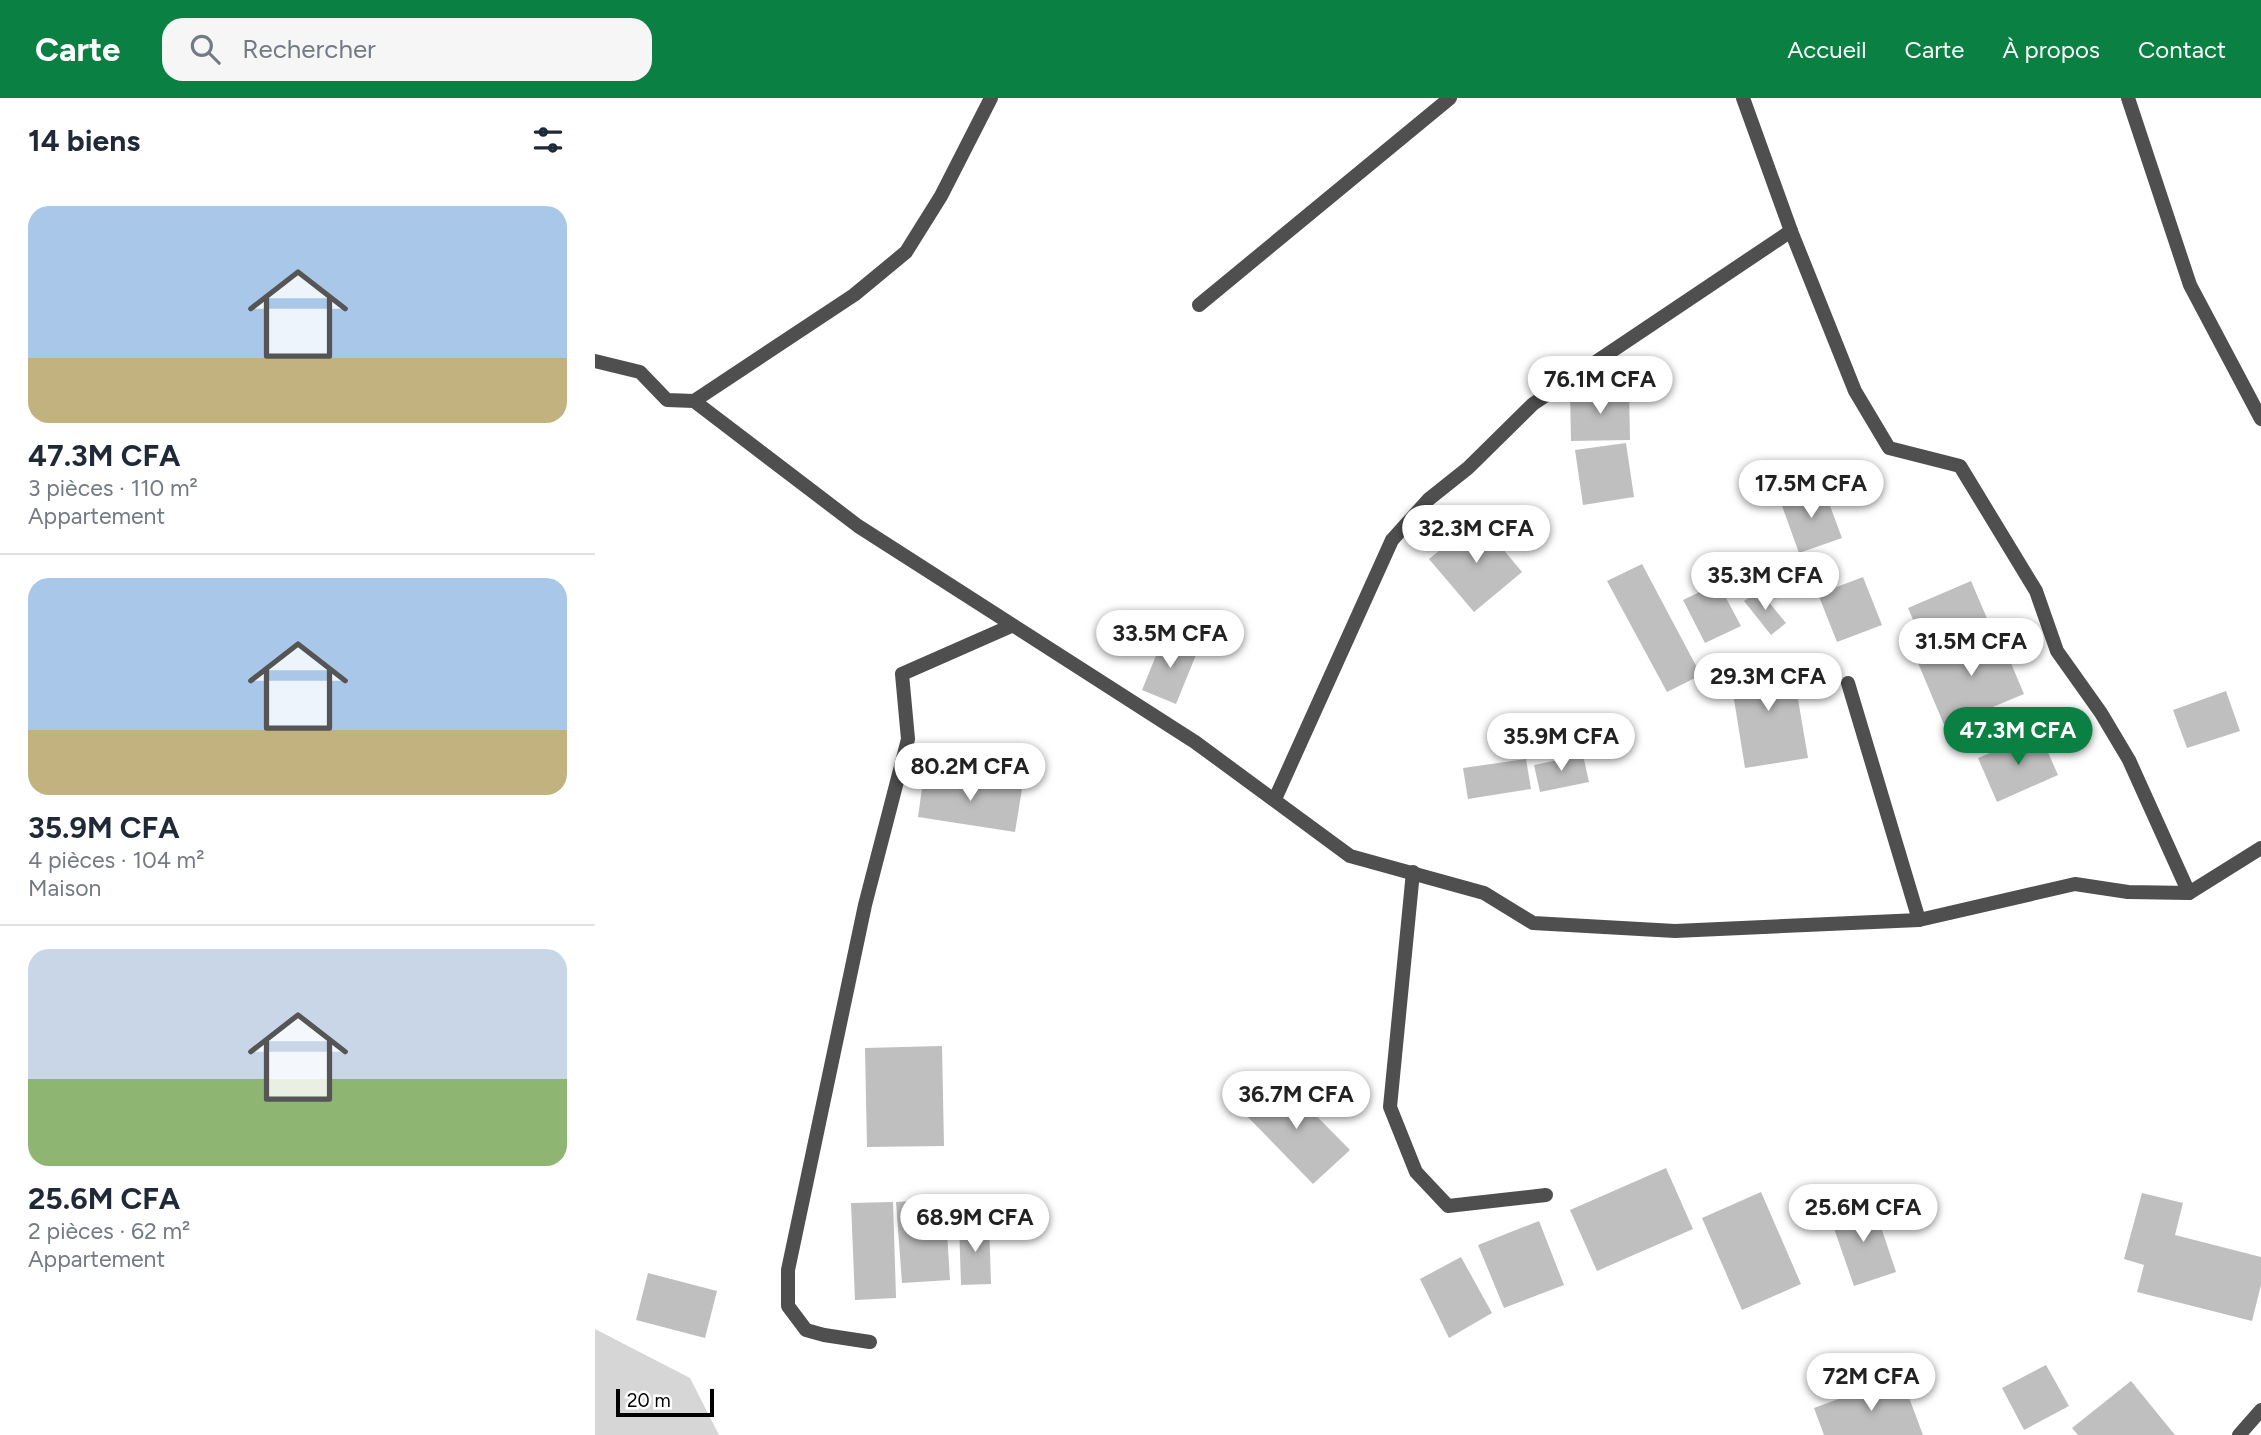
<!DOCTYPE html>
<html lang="fr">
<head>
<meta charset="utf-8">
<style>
  :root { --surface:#fff; --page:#f6f6f7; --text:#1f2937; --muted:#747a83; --line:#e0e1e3; --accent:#0b8043 }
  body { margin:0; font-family:Figtree,sans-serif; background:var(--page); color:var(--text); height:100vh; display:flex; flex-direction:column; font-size:26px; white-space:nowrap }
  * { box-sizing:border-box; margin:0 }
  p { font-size:23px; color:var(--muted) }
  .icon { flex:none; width:38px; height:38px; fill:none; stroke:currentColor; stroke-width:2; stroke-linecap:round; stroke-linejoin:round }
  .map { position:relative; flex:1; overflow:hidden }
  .drawer { display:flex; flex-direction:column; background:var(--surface); width:595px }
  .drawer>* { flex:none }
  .scale { position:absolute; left:21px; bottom:18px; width:98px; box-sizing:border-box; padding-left:7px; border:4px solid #000; border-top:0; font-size:19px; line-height:24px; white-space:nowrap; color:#000; -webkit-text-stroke:5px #fff; paint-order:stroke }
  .price { position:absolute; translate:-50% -60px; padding:0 16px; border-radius:24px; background:#fff; color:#222; font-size:23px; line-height:46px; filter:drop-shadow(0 2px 4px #0008) }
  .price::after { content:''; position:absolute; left:50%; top:42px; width:21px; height:16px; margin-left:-10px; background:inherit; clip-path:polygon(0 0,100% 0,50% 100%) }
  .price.on { background:var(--accent); color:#fff }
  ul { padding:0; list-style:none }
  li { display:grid; align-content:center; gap:14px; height:371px; padding:0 28px }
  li+li { border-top:2px solid var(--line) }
  li span { display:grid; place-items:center; height:217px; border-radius:21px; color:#555 }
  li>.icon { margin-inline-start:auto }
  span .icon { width:126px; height:126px; fill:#fffc; stroke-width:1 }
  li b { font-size:30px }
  h2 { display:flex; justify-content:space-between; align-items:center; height:84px; padding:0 28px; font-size:30px }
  header { display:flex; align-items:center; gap:42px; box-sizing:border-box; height:98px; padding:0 35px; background:var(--accent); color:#fff }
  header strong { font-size:33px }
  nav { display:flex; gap:38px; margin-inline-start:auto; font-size:24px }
  .search { width:490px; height:63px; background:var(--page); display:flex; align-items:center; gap:18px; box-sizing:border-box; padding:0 24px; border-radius:21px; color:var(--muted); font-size:26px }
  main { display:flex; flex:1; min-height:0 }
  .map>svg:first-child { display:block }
  .green { fill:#d6d6d6 }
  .building { fill:#bfbfbf }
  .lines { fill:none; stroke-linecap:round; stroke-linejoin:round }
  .minor { stroke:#4f4f4f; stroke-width:14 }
  .tertiary { stroke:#4f4f4f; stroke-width:14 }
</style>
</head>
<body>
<header>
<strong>Carte</strong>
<div class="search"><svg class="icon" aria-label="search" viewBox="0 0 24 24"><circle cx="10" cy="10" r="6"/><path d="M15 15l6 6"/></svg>Rechercher</div>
<nav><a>Accueil</a><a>Carte</a><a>À propos</a><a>Contact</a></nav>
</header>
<main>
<section class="drawer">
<h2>14 biens<svg class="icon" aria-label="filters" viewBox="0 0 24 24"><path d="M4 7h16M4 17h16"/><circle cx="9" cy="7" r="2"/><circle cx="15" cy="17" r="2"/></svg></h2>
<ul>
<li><span style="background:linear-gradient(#a9c7e8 70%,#c2b280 0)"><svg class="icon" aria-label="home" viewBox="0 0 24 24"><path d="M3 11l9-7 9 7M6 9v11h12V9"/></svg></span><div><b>47.3M CFA</b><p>3 pièces · 110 m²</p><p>Appartement</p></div></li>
<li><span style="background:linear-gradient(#a9c7e8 70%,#c2b280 0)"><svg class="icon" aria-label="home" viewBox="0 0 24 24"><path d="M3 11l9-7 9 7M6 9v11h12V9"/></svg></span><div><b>35.9M CFA</b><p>4 pièces · 104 m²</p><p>Maison</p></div></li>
<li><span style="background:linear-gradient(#c9d6e8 60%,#8fb573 0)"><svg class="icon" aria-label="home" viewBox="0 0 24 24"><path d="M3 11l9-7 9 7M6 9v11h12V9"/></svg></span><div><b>25.6M CFA</b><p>2 pièces · 62 m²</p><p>Appartement</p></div></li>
</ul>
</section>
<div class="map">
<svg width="1666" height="1337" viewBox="0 0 1666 1337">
  <rect width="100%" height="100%" fill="#fff"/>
  <polygon class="green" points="0,1231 95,1280 124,1337 0,1337"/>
  <g class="building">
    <polygon points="1034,292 1035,342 976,343 975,293"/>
    <polygon points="1031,345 1039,399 988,407 980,352"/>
    <polygon points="1228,389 1247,440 1204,455 1186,405"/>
    <polygon points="883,421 927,474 879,514 834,461"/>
    <polygon points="1047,466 1106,577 1072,594 1012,483"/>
    <polygon points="1268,479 1287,527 1242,544 1223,496"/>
    <polygon points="1376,483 1394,525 1331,552 1313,510"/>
    <polygon points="1123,485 1146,528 1110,545 1088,502"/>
    <polygon points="1164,492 1191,525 1176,537 1149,503"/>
    <polygon points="1402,532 1429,596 1350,629 1323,565"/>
    <polygon points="569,538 603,552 581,606 547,592"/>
    <polygon points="1196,560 1213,660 1150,670 1134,570"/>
    <polygon points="1631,593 1645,633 1592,650 1578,612"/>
    <polygon points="1444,634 1463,677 1402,704 1383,660"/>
    <polygon points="988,657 994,684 945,694 939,667"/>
    <polygon points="931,661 936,691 873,701 868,670"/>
    <polygon points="329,676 427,691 420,734 323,719"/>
    <polygon points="347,948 349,1048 272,1049 270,950"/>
    <polygon points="684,980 755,1052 718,1086 648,1014"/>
    <polygon points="1071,1070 1098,1131 1002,1173 975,1112"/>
    <polygon points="1166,1094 1206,1186 1147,1212 1107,1120"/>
    <polygon points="1547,1095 1588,1105 1580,1137 1666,1159 1666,1187 1657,1223 1542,1194 1549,1167 1529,1161"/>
    <polygon points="350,1101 355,1182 307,1185 301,1104"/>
    <polygon points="298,1104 301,1200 260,1202 256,1105"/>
    <polygon points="1278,1105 1301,1174 1259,1188 1235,1119"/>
    <polygon points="944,1123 969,1187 909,1210 883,1147"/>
    <polygon points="394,1124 396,1186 366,1187 364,1125"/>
    <polygon points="866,1159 897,1215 854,1240 825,1181"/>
    <polygon points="53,1175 122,1193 110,1240 41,1222"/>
    <polygon points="1451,1267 1474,1308 1429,1332 1407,1290"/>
    <polygon points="1306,1278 1328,1337 1229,1337 1219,1310"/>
    <polygon points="1536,1283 1580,1337 1483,1337 1477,1330"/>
  </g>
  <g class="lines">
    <g class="minor">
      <polyline points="1148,0 1196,133 1260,293 1294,350 1365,368 1441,493 1462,553 1506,615 1534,662 1594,795"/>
      <polyline points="1533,0 1595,187 1666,321"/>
      <polyline points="604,207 855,0"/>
      <polyline points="99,303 259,197 311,154 346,98 396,0"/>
      <polyline points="1253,585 1324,822"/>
      <polyline points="680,701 797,442 834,401 873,370 938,306 1196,133"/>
      <polyline points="818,774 795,1009 821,1074 853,1108 951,1097"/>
      <polyline points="275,1244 229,1237 211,1232 193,1208 193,1172 270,807 313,641 307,576 416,528"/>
      <polyline points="1644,1337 1666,1312"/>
    </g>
    <polyline class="tertiary" points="0,263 45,274 72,302 99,303 263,428 600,644 755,758 889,795 938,825 1080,833 1324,822 1480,786 1533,794 1594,795 1666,750"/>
  </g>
</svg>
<div class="scale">20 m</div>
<b class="price" style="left:1005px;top:318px">76.1M CFA</b>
<b class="price" style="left:1216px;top:422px">17.5M CFA</b>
<b class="price" style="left:881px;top:467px">32.3M CFA</b>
<b class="price" style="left:1170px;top:514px">35.3M CFA</b>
<b class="price" style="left:575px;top:572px">33.5M CFA</b>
<b class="price" style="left:1376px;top:580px">31.5M CFA</b>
<b class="price" style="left:1173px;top:615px">29.3M CFA</b>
<b class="price on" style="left:1423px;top:669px">47.3M CFA</b>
<b class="price" style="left:966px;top:675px">35.9M CFA</b>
<b class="price" style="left:375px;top:705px">80.2M CFA</b>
<b class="price" style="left:701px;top:1033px">36.7M CFA</b>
<b class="price" style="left:1268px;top:1146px">25.6M CFA</b>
<b class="price" style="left:380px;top:1156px">68.9M CFA</b>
<b class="price" style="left:1276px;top:1315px">72M CFA</b>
</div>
</main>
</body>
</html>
